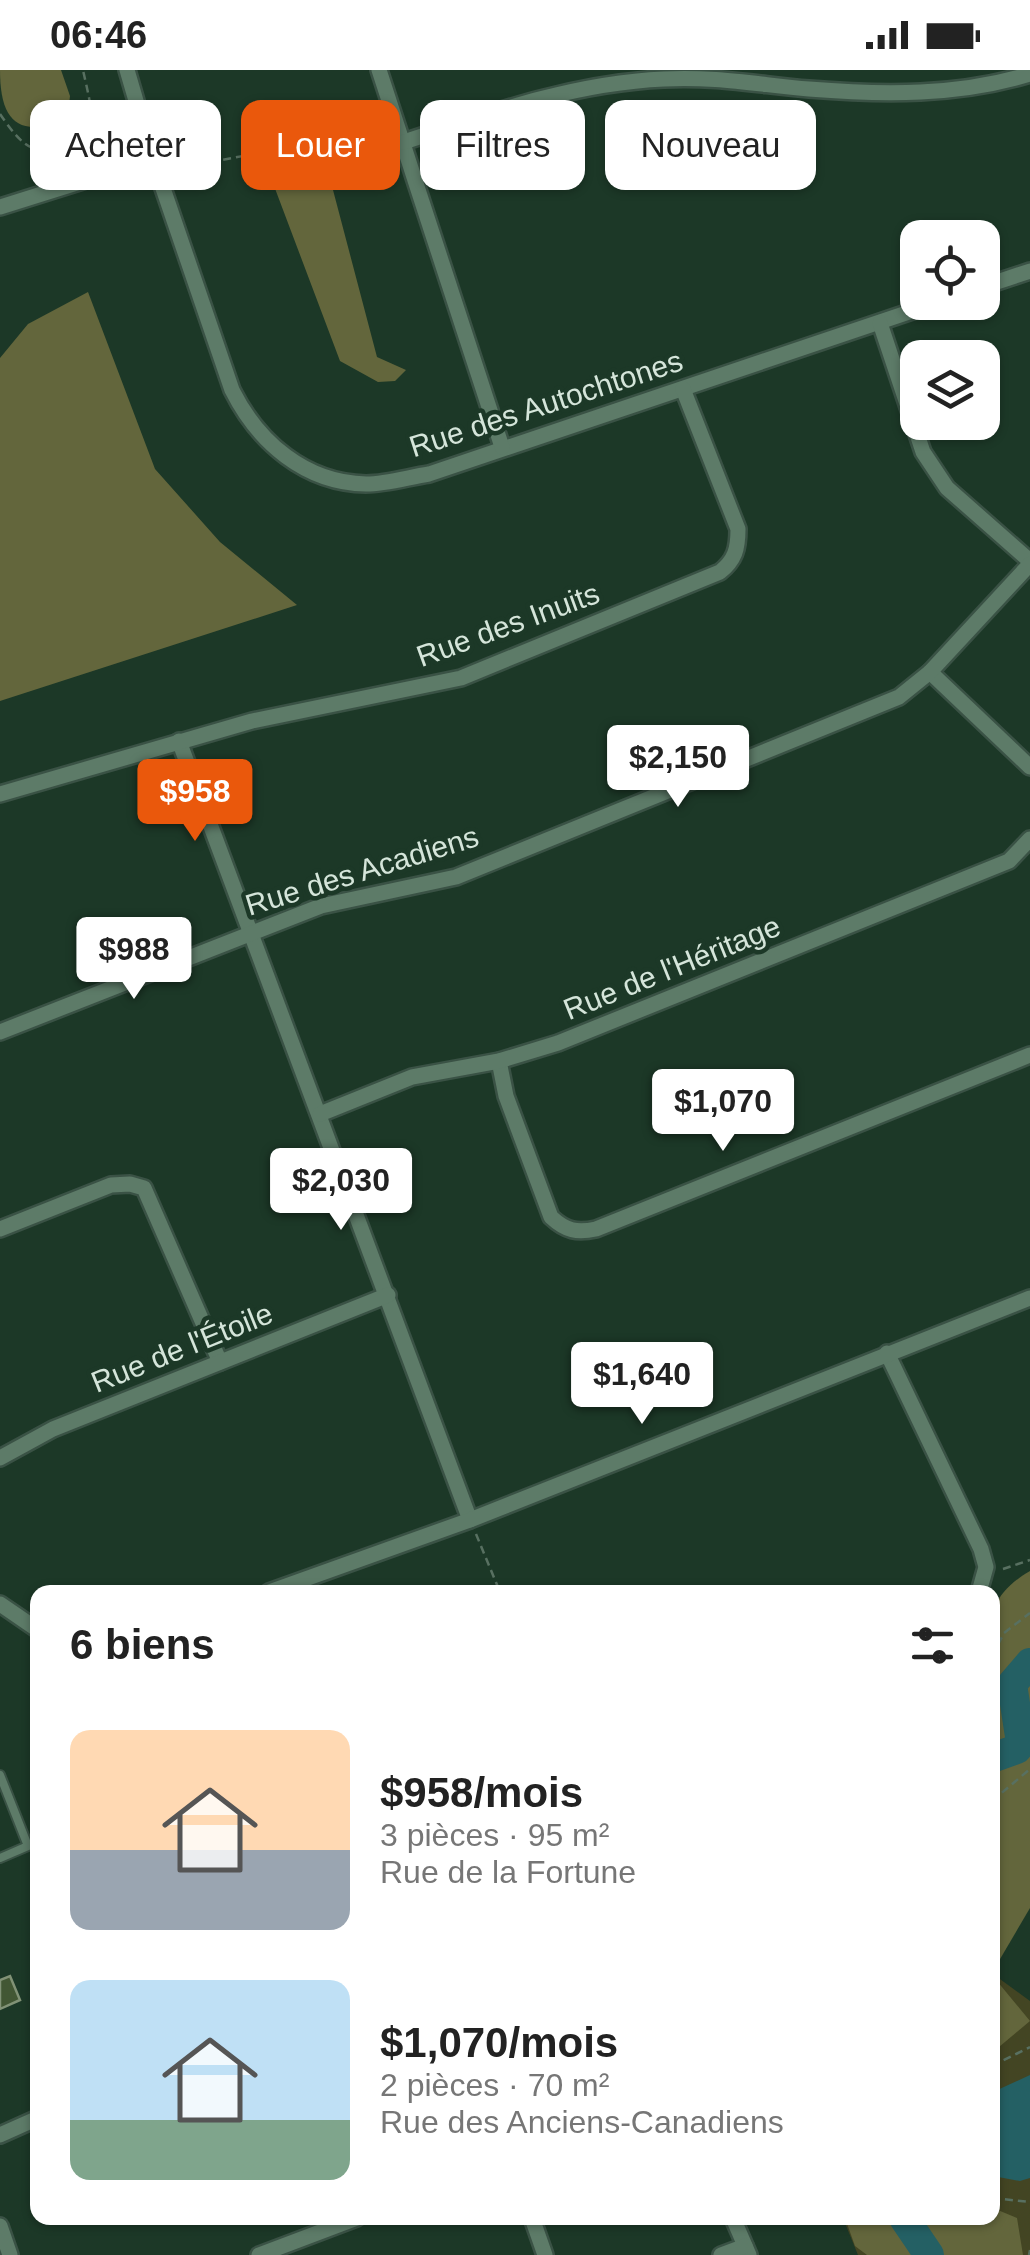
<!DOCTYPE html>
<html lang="fr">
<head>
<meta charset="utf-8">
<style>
  :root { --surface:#fff; --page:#f2f2f2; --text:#222; --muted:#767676; --accent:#ea580c }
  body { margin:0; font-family:Helvetica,sans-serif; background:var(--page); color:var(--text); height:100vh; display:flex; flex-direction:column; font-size:38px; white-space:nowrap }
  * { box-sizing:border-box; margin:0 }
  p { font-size:32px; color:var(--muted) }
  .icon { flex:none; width:55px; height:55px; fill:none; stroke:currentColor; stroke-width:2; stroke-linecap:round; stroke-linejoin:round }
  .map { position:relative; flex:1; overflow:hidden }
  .details { position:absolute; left:30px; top:1515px; width:970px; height:640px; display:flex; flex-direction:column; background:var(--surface); border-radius:20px; box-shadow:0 2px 8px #0004 }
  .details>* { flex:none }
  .guide { position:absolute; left:30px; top:30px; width:970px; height:90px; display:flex; gap:20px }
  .controls { position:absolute; left:900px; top:150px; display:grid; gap:20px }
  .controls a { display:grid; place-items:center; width:100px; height:100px; border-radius:20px; background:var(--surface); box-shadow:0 2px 8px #0004; font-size:50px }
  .price { position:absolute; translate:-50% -85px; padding:0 22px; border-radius:10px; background:#fff; color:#222; font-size:32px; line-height:65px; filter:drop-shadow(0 2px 5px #0008) }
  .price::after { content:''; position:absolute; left:50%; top:60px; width:30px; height:22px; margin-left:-15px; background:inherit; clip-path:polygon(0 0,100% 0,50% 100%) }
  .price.current { background:var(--accent); color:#fff }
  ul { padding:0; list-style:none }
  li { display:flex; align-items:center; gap:30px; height:250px; padding:0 40px }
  li span { display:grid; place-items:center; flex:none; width:280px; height:200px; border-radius:20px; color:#555 }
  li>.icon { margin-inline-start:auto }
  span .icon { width:120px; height:120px; fill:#fffc; stroke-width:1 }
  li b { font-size:42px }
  h2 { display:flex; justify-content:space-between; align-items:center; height:120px; padding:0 40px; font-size:42px }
  .chip { padding:0 35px; border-radius:20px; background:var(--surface); box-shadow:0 2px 8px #0004; font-size:35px; line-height:90px }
  .chip.current { background:var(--accent); color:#fff }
  .status { display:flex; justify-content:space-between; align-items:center; height:70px; padding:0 50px; background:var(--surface); direction:ltr }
  .status svg { height:28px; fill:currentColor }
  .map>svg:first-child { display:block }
  .green { fill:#434523 }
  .forest { fill:#63663c }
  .water { fill:#246064 }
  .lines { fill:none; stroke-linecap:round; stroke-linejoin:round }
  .river { stroke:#246064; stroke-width:30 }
  .building { fill:#425734; stroke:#819276; stroke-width:2.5 }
  .lane-casing { stroke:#3a5245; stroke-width:12 }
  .street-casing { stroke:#3a5245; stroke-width:20 }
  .path { stroke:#587061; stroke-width:2.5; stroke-dasharray:8 5; stroke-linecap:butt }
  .lane { stroke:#5d7b68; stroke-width:8 }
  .street { stroke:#5d7b68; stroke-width:15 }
  .labels { text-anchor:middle; stroke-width:9; stroke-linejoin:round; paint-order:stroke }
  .street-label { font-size:30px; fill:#d5e5da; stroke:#1c3827 }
</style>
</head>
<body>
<div class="status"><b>06:46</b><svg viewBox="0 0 49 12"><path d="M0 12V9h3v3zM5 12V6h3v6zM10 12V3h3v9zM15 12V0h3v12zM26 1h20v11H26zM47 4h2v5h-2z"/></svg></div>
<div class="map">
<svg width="1030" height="2185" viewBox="0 0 1030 2185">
  <rect width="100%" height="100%" fill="#1c3827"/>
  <polygon class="green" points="993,1904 1030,1931 1030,2185 858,2185 843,2148 992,2148"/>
  <g class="forest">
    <path d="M0,0H61L70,26L67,49C18,69 0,51 0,0Z"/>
    <polygon points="323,82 377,287 406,300 395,311 378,312 340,291 265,92"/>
    <polygon points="88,222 155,399 220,472 297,535 0,631 0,288 28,254"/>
    <path d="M1030,1501V1838L993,1901V1539C1002,1521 1013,1511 1030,1501Z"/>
    <polygon points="992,1905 1030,1951 993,1982 992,1982"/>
    <polygon points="993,2138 1017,2148 1023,2185 867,2185 855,2176 845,2148 992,2148"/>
  </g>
  <polygon class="water" points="1030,2005 1030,2108 1020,2111 993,2106 993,2022"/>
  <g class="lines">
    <g class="river">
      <polyline points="992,1688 1017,1679 1021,1673 1012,1614 1030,1593"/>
      <polyline points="904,2148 929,2185"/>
    </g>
  </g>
  <polygon class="building" points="10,1906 20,1930 0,1939 0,1910"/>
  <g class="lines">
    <defs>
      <polyline id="lane" points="0,1705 28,1776 0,1788"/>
      <g id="street">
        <path d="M127,0L153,89L232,320C258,372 305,413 366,414C387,414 409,407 429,404L939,232"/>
        <polyline points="379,0 502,377"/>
        <path d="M404,72C490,43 573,13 664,9C713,6 761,15 809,19C883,25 959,26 1030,4"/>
        <polyline points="0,137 153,89"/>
        <polyline points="982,217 1030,201"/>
        <polyline points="880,253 923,382 947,418 1030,491"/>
        <polyline points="930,602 1030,697"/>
        <polyline points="179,671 470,1450"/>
        <path d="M0,724L252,651L461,608L720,502C735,490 738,479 738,459L683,319"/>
        <polyline points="0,962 321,836 456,807 899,627 930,602 1030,494"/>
        <path d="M499,991L506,1026L551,1147C566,1161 577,1163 596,1159L1030,985"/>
        <polyline points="320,1044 412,1007 499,991 558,973 1009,791 1030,769"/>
        <polyline points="0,1159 111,1115 130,1114 144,1118 220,1292"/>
        <polyline points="887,1283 981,1479 986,1497 979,1522"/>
        <polyline points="0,1388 53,1359 388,1225"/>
        <polyline points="269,1522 470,1450 1030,1228"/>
        <polyline points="0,1534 38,1560"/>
        <polyline points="0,2065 38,2048"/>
        <polyline points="532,2148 545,2185"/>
        <polyline points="733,2148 749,2185"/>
        <polyline points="0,2156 10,2185"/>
        <polyline points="259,2185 357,2148"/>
        <polyline points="721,2185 745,2176"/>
      </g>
    </defs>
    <use href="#lane" class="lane-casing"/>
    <use href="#street" class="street-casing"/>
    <g class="path">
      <path d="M0,44C26,82 34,84 79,81C99,55 89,29 83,0"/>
      <polyline points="172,99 380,61"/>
      <polyline points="476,1464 500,1522"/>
      <polyline points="1003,1499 1030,1490"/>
      <polyline points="992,1586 1004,1563 1030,1543"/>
      <polyline points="992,1731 1030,1699"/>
      <polyline points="992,1996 1030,1977"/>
      <polyline points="992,2128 1030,2132"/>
      <polyline points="1029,2185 1030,2180"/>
    </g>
    <use href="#lane" class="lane"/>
    <use href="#street" class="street"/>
  </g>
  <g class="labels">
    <g class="street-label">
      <text transform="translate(546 334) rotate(-18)" y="10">Rue des Autochtones</text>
      <text transform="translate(508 555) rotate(-20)" y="10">Rue des Inuits</text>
      <text transform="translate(362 801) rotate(-17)" y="10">Rue des Acadiens</text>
      <text transform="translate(672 898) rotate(-22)" y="10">Rue de l'Héritage</text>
      <text transform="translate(182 1278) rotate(-22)" y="10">Rue de l'Étoile</text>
    </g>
  </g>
</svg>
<div class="controls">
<a><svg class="icon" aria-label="locate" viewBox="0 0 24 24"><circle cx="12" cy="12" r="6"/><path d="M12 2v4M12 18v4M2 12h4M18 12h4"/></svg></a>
<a><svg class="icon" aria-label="layers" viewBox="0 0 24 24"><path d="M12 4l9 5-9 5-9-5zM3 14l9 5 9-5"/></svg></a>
</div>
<b class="price" style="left:678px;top:740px">$2,150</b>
<b class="price current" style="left:195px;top:774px">$958</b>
<b class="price" style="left:134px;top:932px">$988</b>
<b class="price" style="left:723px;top:1084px">$1,070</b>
<b class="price" style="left:341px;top:1163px">$2,030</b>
<b class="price" style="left:642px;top:1357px">$1,640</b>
<div class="guide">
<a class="chip">Acheter</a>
<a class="chip current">Louer</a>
<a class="chip">Filtres</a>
<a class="chip">Nouveau</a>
</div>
<section class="details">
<h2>6 biens<svg class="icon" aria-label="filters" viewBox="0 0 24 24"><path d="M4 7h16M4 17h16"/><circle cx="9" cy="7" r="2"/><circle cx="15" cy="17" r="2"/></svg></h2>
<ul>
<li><span style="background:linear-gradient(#ffd9b3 60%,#9aa5b1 0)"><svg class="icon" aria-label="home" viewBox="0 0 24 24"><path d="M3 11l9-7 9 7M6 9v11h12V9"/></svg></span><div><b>$958/mois</b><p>3 pièces · 95 m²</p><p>Rue de la Fortune</p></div></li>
<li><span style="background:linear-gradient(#bfe0f5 70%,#7fa58c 0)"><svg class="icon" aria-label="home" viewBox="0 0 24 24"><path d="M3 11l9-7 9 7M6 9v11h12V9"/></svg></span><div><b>$1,070/mois</b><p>2 pièces · 70 m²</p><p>Rue des Anciens-Canadiens</p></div></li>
</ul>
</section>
</div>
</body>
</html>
